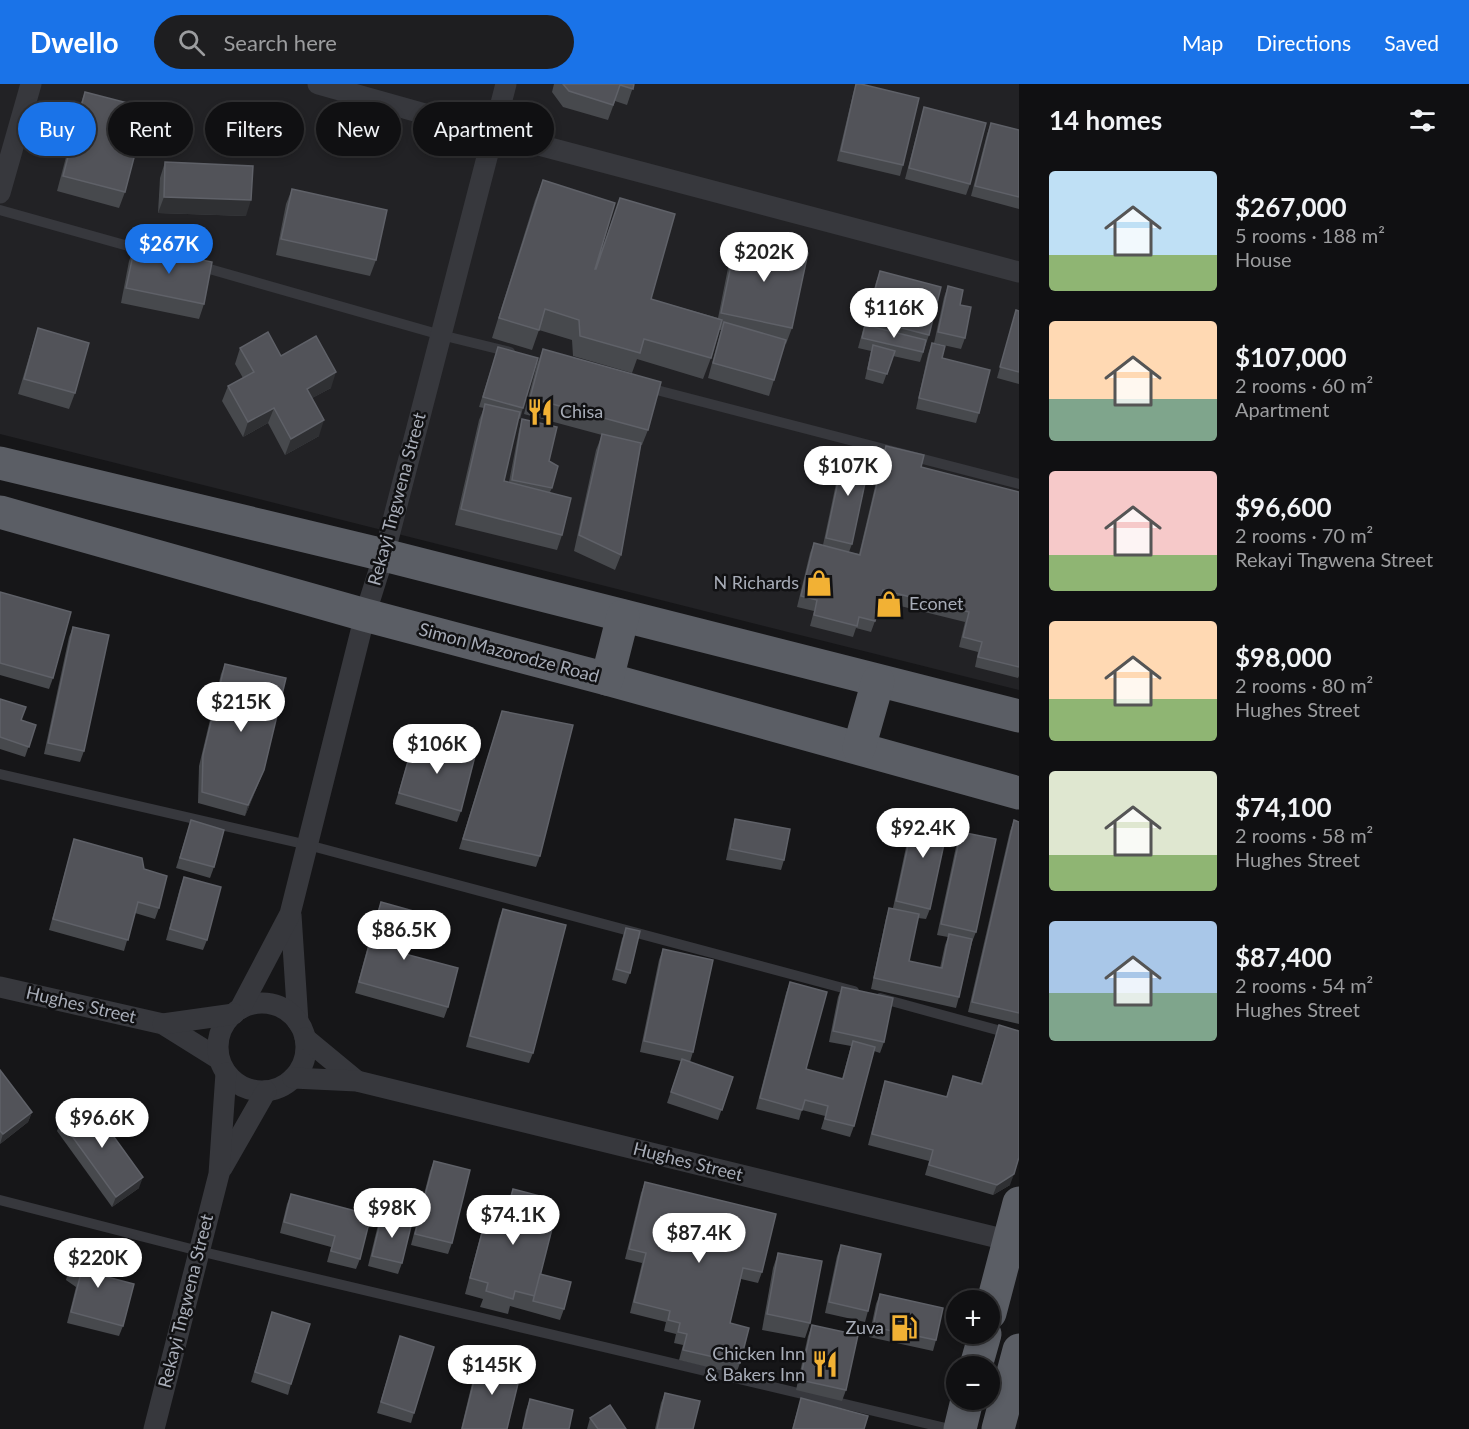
<!DOCTYPE html>
<html lang="en">
<head>
<meta charset="utf-8">
<style>
  :root { --surface:#101012; --page:#1e1e20; --text:#f1f3f6; --muted:#9c9d9f; --line:#303032; --accent:#1a73e8 }
  body { margin:0; font-family:Lato,sans-serif; background:var(--page); color:var(--text); height:100vh; display:flex; flex-direction:column; font-size:22px; white-space:nowrap }
  * { box-sizing:border-box; margin:0 }
  p { font-size:20px; color:var(--muted) }
  .icon { flex:none; width:33px; height:33px; fill:none; stroke:currentColor; stroke-width:2; stroke-linecap:round; stroke-linejoin:round }
  .map { position:relative; flex:1; overflow:hidden }
  .details { display:flex; flex-direction:column; background:var(--surface); width:450px }
  .details>* { flex:none }
  .banner { position:absolute; left:18px; top:18px; width:570px; height:54px; display:flex; gap:12px }
  .buttons { position:absolute; left:946px; top:1206px; display:grid; gap:12px }
  .buttons a { display:grid; place-items:center; width:54px; height:54px; border-radius:50%; background:var(--surface); box-shadow:0 3px 9px #0003,0 0 0 2px var(--line); font-size:30px }
  .price { position:absolute; translate:-50% -51px; padding:0 14px; border-radius:21px; background:#fff; color:#222; font-size:20px; line-height:39px; filter:drop-shadow(0 2px 3px #0008) }
  .price::after { content:''; position:absolute; left:50%; top:36px; width:18px; height:14px; margin-left:-9px; background:inherit; clip-path:polygon(0 0,100% 0,50% 100%) }
  .price.active { background:var(--accent); color:#fff }
  ul { padding:0; list-style:none }
  li { display:flex; align-items:center; gap:18px; height:150px; padding:0 30px }
  li span { display:grid; place-items:center; flex:none; width:168px; height:120px; border-radius:6px; color:#555 }
  li>.icon { margin-inline-start:auto }
  span .icon { width:72px; height:72px; fill:#fffc; stroke-width:1 }
  li b { font-size:26px }
  h2 { display:flex; justify-content:space-between; align-items:center; height:72px; padding:0 30px; font-size:26px }
  .chip { padding:0 21px; border-radius:27px; background:var(--surface); box-shadow:0 3px 9px #0003,0 0 0 2px var(--line); font-size:21px; line-height:54px }
  .chip.active { background:var(--accent); color:#fff }
  header { display:flex; align-items:center; gap:36px; box-sizing:border-box; height:84px; padding:0 30px; background:var(--accent); color:#fff }
  header strong { font-size:28px }
  nav { display:flex; gap:33px; margin-inline-start:auto; font-size:21px }
  .search { width:420px; height:54px; background:var(--page); display:flex; align-items:center; gap:15px; box-sizing:border-box; padding:0 21px; border-radius:33px; color:var(--muted); font-size:22px }
  main { display:flex; flex:1; min-height:0 }
  .map>svg:first-child { display:block }
  .built { fill:#222225 }
  .lines { fill:none; stroke-linecap:round; stroke-linejoin:round }
  .service { stroke:#37383d; stroke-width:10 }
  .minor { stroke:#37383d; stroke-width:21 }
  .trunk { stroke:#5b5e65; stroke-width:33 }
  .wall { fill:#47494d }
  .shaded-wall { fill:#2f3033 }
  .building { fill:#525359; stroke:#5f6168; stroke-width:1.5 }
  .labels { text-anchor:middle; stroke-width:5; stroke-linejoin:round; paint-order:stroke }
  .poi-label { font-size:18px; fill:#a8adb8; stroke:#111113; text-anchor:end }
  .street-label { font-size:18px; fill:#a8adb8; stroke:#111113 }
</style>
</head>
<body>
<header>
<strong>Dwello</strong>
<div class="search"><svg class="icon" aria-label="search" viewBox="0 0 24 24"><circle cx="10" cy="10" r="6"/><path d="M15 15l6 6"/></svg>Search here</div>
<nav><a>Map</a><a>Directions</a><a>Saved</a></nav>
</header>
<main>
<div class="map">
<svg width="1019" height="1345" viewBox="0 0 1019 1345">
  <rect width="100%" height="100%" fill="#161618"/>
  <polygon class="built" points="0,0 1019,0 1019,606 0,350"/>
  <g class="lines">
    <g class="service">
      <polyline points="0,126 146,167"/>
      <polyline points="199,182 441,251 510,268"/>
      <polyline points="645,303 1019,400"/>
      <polyline points="0,690 308,761 854,907"/>
      <polyline points="880,914 1019,952"/>
      <polyline points="0,1116 199,1167 950,1345"/>
    </g>
    <g class="minor">
      <polyline points="318,0 493,49 1019,188"/>
      <polyline points="0,109 31,0"/>
      <polyline points="291,831 298,938"/>
      <polyline points="0,903 163,940 219,975"/>
      <circle cx="262" cy="963" r="44"/>
      <polyline points="240,925 290,830 365,531 384,471 506,0"/>
      <polyline points="163,940 234,930"/>
      <polyline points="305,954 357,997"/>
      <polyline points="293,994 357,997 1019,1159"/>
      <polyline points="222,1084 266,1007"/>
      <polyline points="154,1345 219,1090 226,989"/>
    </g>
    <g class="trunk">
      <polyline points="0,379 384,471 1019,632"/>
      <polyline points="0,428 365,531 607,595 1019,709"/>
      <polyline points="607,595 623,532"/>
      <polyline points="859,664 878,597"/>
      <polyline points="990,1229 1019,1119"/>
      <polyline points="976,1282 985,1250"/>
      <polyline points="960,1345 967,1316"/>
      <polyline points="998,1345 1019,1266"/>
    </g>
  </g>
  <g class="wall">
    <polygon points="554,0 634,0 627,21 615,17 608,36 563,23 552,8"/>
    <polygon points="856,0 903,81 900,92 837,77 853,10"/>
    <polygon points="85,8 125,108 119,124 57,107 79,24"/>
    <polygon points="924,23 970,100 966,111 905,95 921,34"/>
    <polygon points="991,39 1019,46 1019,125 971,112 987,50"/>
    <polygon points="165,78 246,132 158,129 160,94"/>
    <polygon points="543,96 595,185 620,114 651,215 718,234 731,169 737,153 792,244 786,260 785,259 774,296 769,312 708,294 721,246 719,246 711,274 703,295 637,275 632,289 573,272 572,256 539,246 532,266 492,254 535,116"/>
    <polygon points="292,105 376,176 370,192 276,171 286,120"/>
    <polygon points="135,162 204,220 199,235 121,219 129,177"/>
    <polygon points="880,187 929,251 920,278 893,272 883,300 865,295 871,267 858,264 876,198"/>
    <polygon points="948,202 965,254 961,265 934,259 944,213"/>
    <polygon points="1016,226 1019,227 1019,300 997,294"/>
    <polygon points="38,244 75,309 69,325 18,310 33,260"/>
    <polygon points="932,259 979,329 976,339 916,325 928,270"/>
    <polygon points="498,263 523,324 520,335 518,334 504,397 509,398 519,346 522,335 549,377 552,404 550,408 562,451 557,466 455,441 479,336 484,324 479,323"/>
    <polygon points="240,264 281,272 331,304 312,314 319,352 285,371 268,339 243,353 222,317 228,302 243,294 235,280"/>
    <polygon points="543,265 648,346 642,361 641,361 621,471 615,486 574,467 596,366 602,351 524,330 537,280"/>
    <polygon points="886,362 921,383 1019,408 1019,592 1018,594 975,583 978,568 959,563 965,538 880,517 875,537 871,548 856,544 853,553 810,542 814,527 797,523 810,469 814,459 823,461 841,376 845,365 852,460 849,468 859,470 882,373"/>
    <polygon points="0,508 53,594 49,605 0,591"/>
    <polygon points="73,543 84,667 80,678 44,670 69,553"/>
    <polygon points="225,580 264,686 245,732 198,719 199,682 221,590"/>
    <polygon points="0,615 21,636 36,641 25,673 0,665"/>
    <polygon points="502,627 540,772 536,783 459,765"/>
    <polygon points="414,656 461,727 457,738 395,720"/>
    <polygon points="916,725 930,825 926,835 918,834 909,877 940,884 945,861 948,853 937,851 957,758 961,748 976,848 972,858 959,913 956,924 871,905 886,834 889,824 893,824 912,735"/>
    <polygon points="735,735 784,776 781,786 726,776 732,746"/>
    <polygon points="191,736 214,783 210,794 176,784"/>
    <polygon points="1014,736 1019,738 1019,940 968,928 1010,747"/>
    <polygon points="74,755 144,785 159,824 155,835 135,829 124,867 49,846 71,766"/>
    <polygon points="184,793 207,856 203,866 166,856 180,804"/>
    <polygon points="381,818 405,870 448,923 444,934 355,909 377,829"/>
    <polygon points="503,825 533,969 529,979 466,963 499,835"/>
    <polygon points="626,844 630,889 626,900 612,896 622,855"/>
    <polygon points="663,865 693,968 690,978 733,993 718,1036 667,1019 681,977 640,968 659,876"/>
    <polygon points="790,898 806,985 842,995 851,962 829,958 838,913 842,903 884,958 880,969 874,967 854,1042 850,1053 821,1045 825,1032 802,1026 799,1036 756,1025 786,909"/>
    <polygon points="999,941 1010,1101 993,1111 925,1091 929,1077 868,1061 882,1007 885,997 946,1013 953,992 981,999"/>
    <polygon points="0,986 32,1028 28,1038 0,1060"/>
    <polygon points="61,1037 139,1104 112,1123 57,1047"/>
    <polygon points="434,1077 452,1159 448,1170 411,1161 430,1087"/>
    <polygon points="645,1098 762,1188 758,1199 741,1195 730,1239 740,1279 736,1290 679,1276 683,1261 674,1259 676,1250 664,1247 666,1238 630,1229 642,1179 625,1175 641,1109"/>
    <polygon points="513,1105 536,1127 540,1190 564,1225 560,1236 510,1222 508,1230 480,1223 483,1215 465,1210 486,1131 491,1115 507,1120"/>
    <polygon points="291,1110 360,1175 356,1185 327,1178 331,1163 280,1149 287,1120"/>
    <polygon points="382,1131 402,1179 398,1190 368,1182 378,1141"/>
    <polygon points="78,1156 92,1189 123,1242 119,1252 67,1239 76,1203 66,1196 74,1166"/>
    <polygon points="841,1161 868,1227 865,1238 825,1229 837,1172"/>
    <polygon points="778,1169 810,1239 805,1254 762,1246 773,1184"/>
    <polygon points="880,1210 936,1256 933,1267 869,1253 876,1220"/>
    <polygon points="272,1228 291,1300 288,1311 251,1298"/>
    <polygon points="812,1241 846,1306 842,1317 796,1306 808,1252"/>
    <polygon points="400,1252 414,1329 411,1339 377,1329"/>
    <polygon points="480,1273 507,1345 461,1345 476,1283"/>
    <polygon points="665,1309 693,1345 655,1345 661,1319"/>
    <polygon points="801,1314 864,1345 792,1345"/>
    <polygon points="530,1315 569,1345 522,1345 526,1326"/>
    <polygon points="590,1334 626,1345 587,1345"/>
  </g>
  <g class="shaded-wall">
    <polygon points="164,113 251,116 246,132 158,129"/>
    <polygon points="336,288 331,304 301,320 307,305"/>
    <polygon points="274,324 268,339 243,353 248,338"/>
    <polygon points="324,336 319,352 285,371 291,355"/>
    <polygon points="264,686 260,696 245,732 248,721"/>
    <polygon points="32,1028 28,1038 0,1060 3,1050"/>
    <polygon points="1014,1090 1010,1101 993,1111 997,1101"/>
    <polygon points="143,1093 139,1104 112,1123 116,1113"/>
  </g>
  <g class="building">
    <polygon points="563,0 634,0 633,5 620,1 613,21 569,7"/>
    <polygon points="856,0 861,0 919,14 903,81 841,67"/>
    <polygon points="85,8 147,24 125,108 63,92"/>
    <polygon points="924,23 986,39 970,100 909,84"/>
    <polygon points="991,39 1019,46 1019,113 975,102"/>
    <polygon points="165,78 253,82 251,116 164,113"/>
    <polygon points="543,96 615,119 595,185 596,185 620,114 675,130 651,215 722,236 711,274 644,255 640,269 580,252 579,236 545,225 539,246 499,234"/>
    <polygon points="292,105 387,126 376,176 281,155"/>
    <polygon points="737,153 808,169 792,244 721,229"/>
    <polygon points="135,162 212,178 204,220 126,204"/>
    <polygon points="880,187 941,203 929,251 867,235"/>
    <polygon points="948,202 963,206 960,221 971,223 965,254 938,248"/>
    <polygon points="1016,226 1019,227 1019,288 1000,283"/>
    <polygon points="724,238 786,256 774,296 713,279"/>
    <polygon points="865,241 926,256 923,268 862,254"/>
    <polygon points="38,244 89,259 75,309 24,295"/>
    <polygon points="268,248 281,272 316,252 336,288 307,305 324,336 291,355 274,324 248,338 228,302 254,288 240,264"/>
    <polygon points="932,259 945,262 942,274 990,286 979,329 919,314"/>
    <polygon points="873,261 895,267 887,290 868,285"/>
    <polygon points="498,263 538,274 523,324 483,313"/>
    <polygon points="543,265 661,298 648,346 530,314"/>
    <polygon points="485,320 520,328 504,397 571,414 562,451 461,425"/>
    <polygon points="522,335 557,343 549,377 558,382 552,404 512,396"/>
    <polygon points="602,350 641,359 621,471 579,451"/>
    <polygon points="886,362 924,371 921,383 1019,408 1019,583 978,573 982,558 963,553 969,528 883,506 875,537 859,533 857,542 814,531 817,516 801,512 814,459 860,471"/>
    <polygon points="845,365 871,371 852,460 826,454"/>
    <polygon points="0,508 71,528 53,594 0,579"/>
    <polygon points="73,543 109,551 84,667 48,659"/>
    <polygon points="225,580 286,594 264,686 248,721 202,708 203,671"/>
    <polygon points="0,615 26,623 21,636 36,641 29,663 0,653"/>
    <polygon points="502,627 573,641 540,772 463,755"/>
    <polygon points="414,656 475,672 461,727 399,709"/>
    <polygon points="916,725 950,732 930,825 896,817"/>
    <polygon points="735,735 790,745 784,776 730,765"/>
    <polygon points="191,736 224,746 214,783 180,774"/>
    <polygon points="1014,736 1019,738 1019,929 972,918"/>
    <polygon points="961,748 996,755 976,848 941,840"/>
    <polygon points="74,755 142,774 144,785 167,792 159,824 138,818 128,856 53,835"/>
    <polygon points="184,793 221,803 207,856 170,845"/>
    <polygon points="381,818 417,828 405,870 458,884 448,923 359,898"/>
    <polygon points="889,824 919,830 909,877 942,884 949,850 972,855 959,913 874,894"/>
    <polygon points="503,825 566,841 533,969 470,952"/>
    <polygon points="626,844 640,847 630,889 616,885"/>
    <polygon points="663,865 713,876 693,968 644,957"/>
    <polygon points="790,898 827,908 806,985 843,995 853,957 875,963 854,1042 825,1035 828,1022 805,1016 802,1026 760,1014"/>
    <polygon points="842,903 893,914 884,958 833,947"/>
    <polygon points="999,941 1019,947 1019,1073 1014,1090 997,1101 929,1081 933,1066 872,1050 885,997 947,1013 953,992 982,1000"/>
    <polygon points="682,975 733,993 722,1026 671,1008"/>
    <polygon points="0,986 32,1028 3,1050 0,1047"/>
    <polygon points="88,1017 143,1093 116,1113 61,1037"/>
    <polygon points="434,1077 470,1086 452,1159 415,1150"/>
    <polygon points="645,1098 776,1130 762,1188 743,1184 730,1239 749,1244 740,1279 683,1266 687,1250 678,1248 680,1239 668,1236 670,1227 634,1218 646,1169 629,1165"/>
    <polygon points="513,1105 540,1112 536,1127 555,1133 535,1212 515,1207 513,1215 486,1207 488,1199 470,1194 491,1115 509,1120"/>
    <polygon points="291,1110 371,1131 360,1175 331,1167 335,1152 284,1138"/>
    <polygon points="382,1131 412,1138 402,1179 372,1172"/>
    <polygon points="78,1156 99,1161 92,1189 134,1200 123,1242 71,1228 80,1193 70,1186"/>
    <polygon points="841,1161 881,1170 868,1227 829,1218"/>
    <polygon points="778,1169 822,1177 810,1239 767,1230"/>
    <polygon points="540,1190 571,1198 564,1225 533,1217"/>
    <polygon points="880,1210 943,1224 936,1256 873,1243"/>
    <polygon points="272,1228 310,1240 291,1300 255,1288"/>
    <polygon points="812,1241 858,1251 846,1306 800,1296"/>
    <polygon points="400,1252 434,1263 414,1329 381,1318"/>
    <polygon points="480,1273 522,1283 507,1345 462,1345"/>
    <polygon points="665,1309 700,1317 693,1345 657,1345"/>
    <polygon points="801,1314 868,1332 864,1345 793,1345"/>
    <polygon points="530,1315 573,1326 569,1345 523,1345"/>
    <polygon points="610,1321 626,1345 598,1345 590,1334"/>
  </g>
  <defs>
    <symbol id="restaurant-bare" viewBox="-9 -9 18 18"><path d="M-5-6h1v4h1v-4h1v4h1v-4h1v5L-1.5 .5V6h-2V.5L-5-1ZM5-6V6H3V1.5H1.5Q1.5-4 5-6Z" fill="#f2b134" stroke="#111113" stroke-width="2.5" paint-order="stroke"/></symbol>
    <symbol id="shop-bare" viewBox="-9 -9 18 18"><path d="M-5-2.5h2.3a2.7 3.5 0 0 1 5.4 0H5L5.5 6h-11ZM-1.5-2.5h3a1.5 2.3 0 0 0-3 0Z" fill="#f2b134" stroke="#111113" stroke-width="2.5" paint-order="stroke"/></symbol>
    <symbol id="fuel-bare" viewBox="-9 -9 18 18"><path d="M-5.5-6h7V0h2V4h1.3V-2.5L3-4.5l.8-.8L6-3V5H2.5V1h-1V6h-7ZM-4.2-4.7v3.2H.2V-4.7Z" fill="#f2b134" stroke="#111113" stroke-width="2.5" paint-order="stroke"/></symbol>
  </defs>
  <g fill-rule="evenodd">
    <use href="#restaurant-bare" x="521" y="309" width="38" height="38"/>
    <use href="#shop-bare" x="800" y="480" width="38" height="38"/>
    <use href="#shop-bare" x="870" y="501" width="38" height="38"/>
    <use href="#fuel-bare" x="885" y="1225" width="38" height="38"/>
    <use href="#restaurant-bare" x="806" y="1261" width="38" height="38"/>
  </g>
  <g class="labels">
    <g class="poi-label">
      <text x="560" y="334" text-anchor="start">Chisa</text>
      <text x="799" y="505">N Richards</text>
      <text x="909" y="526" text-anchor="start">Econet</text>
      <text x="884" y="1250">Zuva</text>
      <text x="805" y="1276">Chicken Inn<tspan x="805" dy="21">&amp; Bakers Inn</tspan></text>
    </g>
    <g class="street-label">
      <text transform="translate(397 415) rotate(-75)" y="6">Rekayi Tngwena Street</text>
      <text transform="translate(509 569) rotate(15)" y="6">Simon Mazorodze Road</text>
      <text transform="translate(81 921) rotate(13)" y="6">Hughes Street</text>
      <text transform="translate(688 1078) rotate(14)" y="6">Hughes Street</text>
      <text transform="translate(186 1217) rotate(-76)" y="6">Rekayi Tngwena Street</text>
    </g>
  </g>
</svg>
<div class="buttons">
<a>+</a>
<a>−</a>
</div>
<b class="price active" style="left:169px;top:191px">$267K</b>
<b class="price" style="left:764px;top:199px">$202K</b>
<b class="price" style="left:894px;top:255px">$116K</b>
<b class="price" style="left:848px;top:413px">$107K</b>
<b class="price" style="left:241px;top:649px">$215K</b>
<b class="price" style="left:437px;top:691px">$106K</b>
<b class="price" style="left:923px;top:775px">$92.4K</b>
<b class="price" style="left:404px;top:877px">$86.5K</b>
<b class="price" style="left:102px;top:1065px">$96.6K</b>
<b class="price" style="left:392px;top:1155px">$98K</b>
<b class="price" style="left:513px;top:1162px">$74.1K</b>
<b class="price" style="left:699px;top:1180px">$87.4K</b>
<b class="price" style="left:98px;top:1205px">$220K</b>
<b class="price" style="left:492px;top:1312px">$145K</b>
<div class="banner">
<a class="chip active">Buy</a>
<a class="chip">Rent</a>
<a class="chip">Filters</a>
<a class="chip">New</a>
<a class="chip">Apartment</a>
</div>
</div>
<section class="details">
<h2>14 homes<svg class="icon" aria-label="filters" viewBox="0 0 24 24"><path d="M4 7h16M4 17h16"/><circle cx="9" cy="7" r="2"/><circle cx="15" cy="17" r="2"/></svg></h2>
<ul>
<li><span style="background:linear-gradient(#bfe0f5 70%,#8fb573 0)"><svg class="icon" aria-label="home" viewBox="0 0 24 24"><path d="M3 11l9-7 9 7M6 9v11h12V9"/></svg></span><div><b>$267,000</b><p>5 rooms · 188 m²</p><p>House</p></div></li>
<li><span style="background:linear-gradient(#ffd9b3 65%,#7fa58c 0)"><svg class="icon" aria-label="home" viewBox="0 0 24 24"><path d="M3 11l9-7 9 7M6 9v11h12V9"/></svg></span><div><b>$107,000</b><p>2 rooms · 60 m²</p><p>Apartment</p></div></li>
<li><span style="background:linear-gradient(#f6c9c9 70%,#8fb573 0)"><svg class="icon" aria-label="home" viewBox="0 0 24 24"><path d="M3 11l9-7 9 7M6 9v11h12V9"/></svg></span><div><b>$96,600</b><p>2 rooms · 70 m²</p><p>Rekayi Tngwena Street</p></div></li>
<li><span style="background:linear-gradient(#ffd9b3 65%,#8fb573 0)"><svg class="icon" aria-label="home" viewBox="0 0 24 24"><path d="M3 11l9-7 9 7M6 9v11h12V9"/></svg></span><div><b>$98,000</b><p>2 rooms · 80 m²</p><p>Hughes Street</p></div></li>
<li><span style="background:linear-gradient(#dfe7d0 70%,#8fb573 0)"><svg class="icon" aria-label="home" viewBox="0 0 24 24"><path d="M3 11l9-7 9 7M6 9v11h12V9"/></svg></span><div><b>$74,100</b><p>2 rooms · 58 m²</p><p>Hughes Street</p></div></li>
<li><span style="background:linear-gradient(#a9c7e8 60%,#7fa58c 0)"><svg class="icon" aria-label="home" viewBox="0 0 24 24"><path d="M3 11l9-7 9 7M6 9v11h12V9"/></svg></span><div><b>$87,400</b><p>2 rooms · 54 m²</p><p>Hughes Street</p></div></li>
</ul>
</section>
</main>
</body>
</html>
